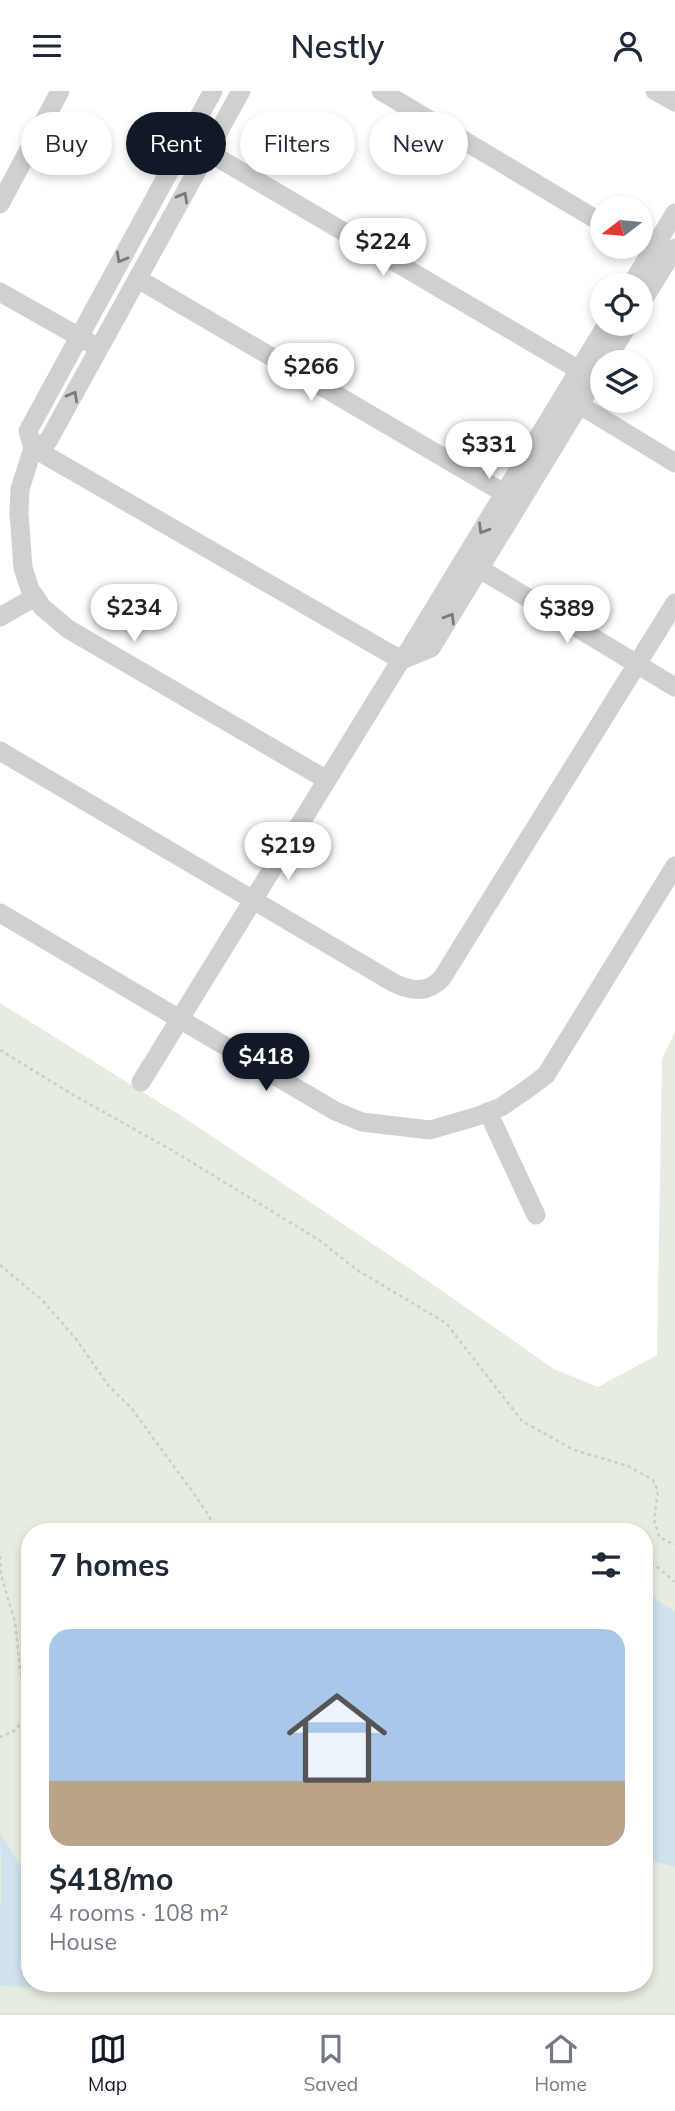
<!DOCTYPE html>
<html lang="en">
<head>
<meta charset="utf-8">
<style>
  :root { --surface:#fff; --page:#f6f6f7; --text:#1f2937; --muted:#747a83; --line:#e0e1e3; --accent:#111827 }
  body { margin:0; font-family:Mulish,sans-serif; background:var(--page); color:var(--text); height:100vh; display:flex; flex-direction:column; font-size:26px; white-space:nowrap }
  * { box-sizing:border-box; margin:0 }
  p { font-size:23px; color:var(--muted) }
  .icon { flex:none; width:38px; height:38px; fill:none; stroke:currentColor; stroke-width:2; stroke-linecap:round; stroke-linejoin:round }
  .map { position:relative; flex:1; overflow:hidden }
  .panel { position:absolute; left:21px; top:1432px; width:632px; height:469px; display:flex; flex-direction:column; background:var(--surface); border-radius:28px; box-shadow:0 4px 10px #0003 }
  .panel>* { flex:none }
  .guide { position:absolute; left:21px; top:21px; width:634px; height:63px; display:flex; gap:14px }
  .needle { width:46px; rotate:254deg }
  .controls { position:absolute; left:590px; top:105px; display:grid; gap:14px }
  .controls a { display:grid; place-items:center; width:63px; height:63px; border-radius:50%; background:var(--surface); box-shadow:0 4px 10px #0003; font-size:35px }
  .price { position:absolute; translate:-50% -60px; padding:0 16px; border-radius:24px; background:#fff; color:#222; font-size:23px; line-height:46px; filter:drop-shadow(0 2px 4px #0008) }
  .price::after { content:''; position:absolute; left:50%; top:42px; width:21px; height:16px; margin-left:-10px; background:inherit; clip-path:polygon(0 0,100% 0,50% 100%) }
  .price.selected { background:var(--accent); color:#fff }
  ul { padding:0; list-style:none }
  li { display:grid; align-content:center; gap:14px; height:371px; padding:0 28px }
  li span { display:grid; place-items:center; height:217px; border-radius:21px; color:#555 }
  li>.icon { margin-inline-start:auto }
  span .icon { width:126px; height:126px; fill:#fffc; stroke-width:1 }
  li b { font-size:30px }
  h2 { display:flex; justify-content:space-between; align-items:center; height:84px; padding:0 28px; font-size:30px }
  .pill { padding:0 24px; border-radius:32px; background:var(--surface); box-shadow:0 4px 10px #0003; font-size:24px; line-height:63px }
  .pill.selected { background:var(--accent); color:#fff }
  header { display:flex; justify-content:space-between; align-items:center; height:91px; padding:0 28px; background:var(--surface); font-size:32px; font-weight:600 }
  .menu { display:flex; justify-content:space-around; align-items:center; height:98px; border-top:2px solid var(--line); background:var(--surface); font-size:19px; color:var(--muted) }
  .menu a { display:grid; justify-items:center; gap:4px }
  .menu .selected { color:var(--accent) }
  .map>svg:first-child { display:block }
  .green { fill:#e6ecdf; fill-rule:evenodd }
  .water { fill:#cfe2ee }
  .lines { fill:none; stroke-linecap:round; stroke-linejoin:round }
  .path { stroke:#cdcdcd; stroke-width:2.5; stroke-dasharray:3.5 3.5; stroke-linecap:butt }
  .minor { stroke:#d0d0d0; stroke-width:19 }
  .oneway { stroke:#7a7a7a }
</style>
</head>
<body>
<header><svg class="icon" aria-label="menu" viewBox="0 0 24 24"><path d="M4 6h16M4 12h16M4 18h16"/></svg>Nestly<svg class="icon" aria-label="person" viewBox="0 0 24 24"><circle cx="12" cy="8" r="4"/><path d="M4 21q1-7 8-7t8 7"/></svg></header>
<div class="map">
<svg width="675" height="1922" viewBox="0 0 675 1922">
  <rect width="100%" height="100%" fill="#fff"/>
  <path class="green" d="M0,912L186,1028L425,1188L554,1278L598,1296L657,1264L662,968L675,940V1922H0ZM30,1440H644V1892H30Z"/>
  <g class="water">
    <polygon points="644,1500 675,1521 675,1776 644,1767"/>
    <path d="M0,1743L30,1789V1892H129L77,1897L0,1895V1815C3,1810 0,1754 0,1743Z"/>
  </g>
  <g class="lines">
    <g class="path">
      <polyline points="0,959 70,1002 175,1061 319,1149 357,1179 446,1232 522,1330 574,1359 628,1375 653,1389 658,1400 654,1428 659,1446 675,1454"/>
      <polyline points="0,1174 42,1209 76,1248 108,1294 132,1318 192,1400 209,1425 216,1440"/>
      <polyline points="0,1465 1,1484 15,1531 20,1579 28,1611 27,1626 14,1640 0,1646"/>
      <polyline points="644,1470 655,1474 675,1491"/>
    </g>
    <g class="minor">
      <polyline points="213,0 28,340 33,357 20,398 19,422 23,477 30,498 42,516 68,538 327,689"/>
      <polyline points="381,0 602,132"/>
      <polyline points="655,0 675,11"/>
      <polyline points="208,61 579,279"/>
      <polyline points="0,113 60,0"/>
      <polyline points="138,188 504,402"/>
      <polyline points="631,194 675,122"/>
      <polyline points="0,201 90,252"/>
      <polyline points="640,214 675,157"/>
      <polyline points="605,271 629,233"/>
      <polyline points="580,314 675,372"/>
      <polyline points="33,357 401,569"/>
      <polyline points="33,357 48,350 241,0"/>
      <polyline points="480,478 675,596"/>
      <polyline points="0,526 35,506"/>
      <polyline points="402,569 431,557 602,277"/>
      <path d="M0,660L394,892C413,901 428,902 442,887L675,512"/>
      <polyline points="0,822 335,1020 362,1031 430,1039 478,1025 501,1016 526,999 546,984 675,775"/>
      <polyline points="141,991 401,569 409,559 607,233"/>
      <polyline points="488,1021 536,1124"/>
    </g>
  </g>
  <defs><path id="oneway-chevron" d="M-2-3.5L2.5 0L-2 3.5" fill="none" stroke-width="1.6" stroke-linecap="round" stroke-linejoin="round" transform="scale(1.75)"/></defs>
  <g class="oneway">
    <use href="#oneway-chevron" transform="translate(183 106) rotate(-61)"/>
    <use href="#oneway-chevron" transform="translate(121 167) rotate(119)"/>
    <use href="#oneway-chevron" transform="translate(73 305) rotate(-61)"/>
    <use href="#oneway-chevron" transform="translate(483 438) rotate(121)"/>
    <use href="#oneway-chevron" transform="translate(450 527) rotate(-59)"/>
  </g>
</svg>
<div class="controls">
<a><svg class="needle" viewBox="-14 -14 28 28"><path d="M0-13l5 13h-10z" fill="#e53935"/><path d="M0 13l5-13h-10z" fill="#747a83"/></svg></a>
<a><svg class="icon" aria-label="locate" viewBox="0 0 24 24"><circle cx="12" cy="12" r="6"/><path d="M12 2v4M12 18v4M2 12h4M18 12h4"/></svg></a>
<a><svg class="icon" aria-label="layers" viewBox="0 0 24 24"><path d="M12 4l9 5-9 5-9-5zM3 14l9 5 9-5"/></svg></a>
</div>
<b class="price" style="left:383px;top:187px">$224</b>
<b class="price" style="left:311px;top:312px">$266</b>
<b class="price" style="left:489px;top:390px">$331</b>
<b class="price" style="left:134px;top:553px">$234</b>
<b class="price" style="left:567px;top:554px">$389</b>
<b class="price" style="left:288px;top:791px">$219</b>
<b class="price selected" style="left:266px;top:1002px">$418</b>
<div class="guide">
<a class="pill">Buy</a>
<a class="pill selected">Rent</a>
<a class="pill">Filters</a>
<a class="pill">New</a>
</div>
<section class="panel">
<h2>7 homes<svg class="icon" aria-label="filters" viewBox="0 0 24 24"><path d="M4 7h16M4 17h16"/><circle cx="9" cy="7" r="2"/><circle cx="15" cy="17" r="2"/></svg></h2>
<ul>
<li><span style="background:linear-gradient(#a9c7e8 70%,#b9a48a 0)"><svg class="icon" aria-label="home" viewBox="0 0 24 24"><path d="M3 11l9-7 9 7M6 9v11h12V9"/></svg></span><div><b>$418/mo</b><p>4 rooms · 108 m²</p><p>House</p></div></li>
</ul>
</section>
</div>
<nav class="menu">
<a class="selected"><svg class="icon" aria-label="map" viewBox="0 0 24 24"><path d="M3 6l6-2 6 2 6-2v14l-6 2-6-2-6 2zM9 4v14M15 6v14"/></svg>Map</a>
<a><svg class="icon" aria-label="saved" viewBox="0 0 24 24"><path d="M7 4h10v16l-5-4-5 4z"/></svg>Saved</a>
<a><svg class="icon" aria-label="home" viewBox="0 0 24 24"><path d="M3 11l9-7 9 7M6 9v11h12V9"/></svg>Home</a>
</nav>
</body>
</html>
